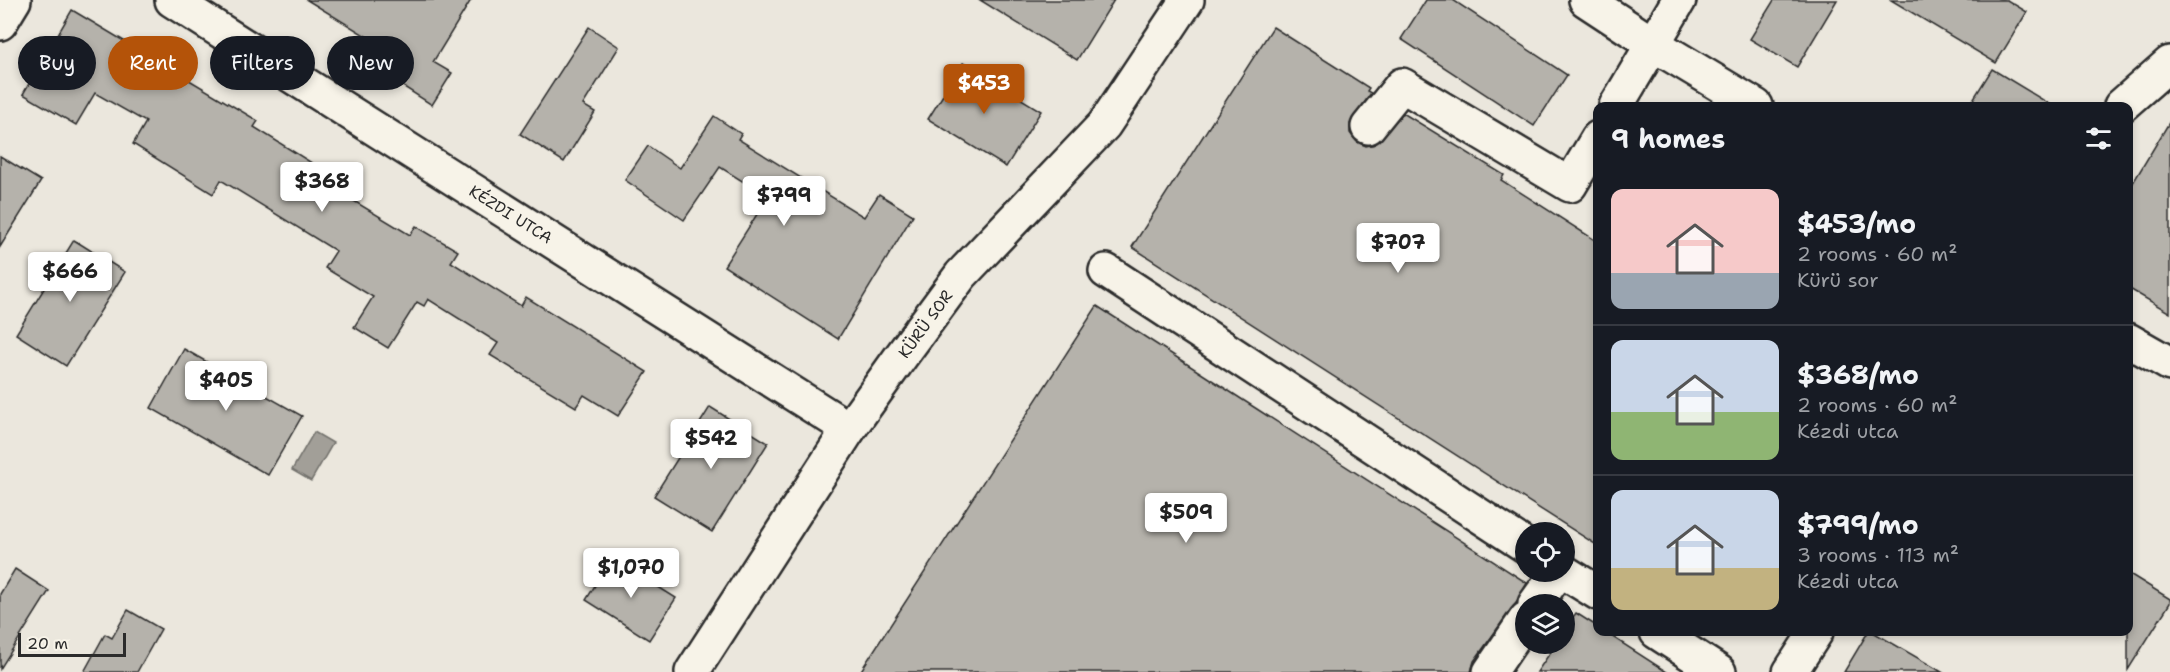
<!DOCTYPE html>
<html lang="en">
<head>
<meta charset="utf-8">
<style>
  :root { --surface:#171b24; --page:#20242c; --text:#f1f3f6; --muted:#9ea1a6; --line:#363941; --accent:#b45309 }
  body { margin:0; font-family:"Shantell Sans",sans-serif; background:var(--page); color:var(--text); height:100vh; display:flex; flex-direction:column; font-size:22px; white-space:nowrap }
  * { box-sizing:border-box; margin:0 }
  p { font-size:20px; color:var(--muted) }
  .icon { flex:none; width:33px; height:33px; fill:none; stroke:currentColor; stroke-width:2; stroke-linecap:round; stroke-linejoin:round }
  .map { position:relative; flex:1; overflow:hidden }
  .drawer { position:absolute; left:1593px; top:102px; width:540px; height:534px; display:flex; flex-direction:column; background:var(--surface); border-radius:12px; box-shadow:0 3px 9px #0003 }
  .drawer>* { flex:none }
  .hud { position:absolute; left:18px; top:36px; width:570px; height:54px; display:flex; gap:12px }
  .fabs { position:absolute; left:1515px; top:522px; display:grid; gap:12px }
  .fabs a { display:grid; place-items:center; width:60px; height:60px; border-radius:50%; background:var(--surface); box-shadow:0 3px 9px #0003; font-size:30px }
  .scale { position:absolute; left:18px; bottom:15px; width:108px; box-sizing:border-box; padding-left:6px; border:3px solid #2b2b2b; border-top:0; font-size:16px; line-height:21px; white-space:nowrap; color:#2b2b2b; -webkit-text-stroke:4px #f7f3e8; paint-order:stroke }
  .price { position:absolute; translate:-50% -51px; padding:0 14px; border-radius:6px; background:#fff; color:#222; font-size:20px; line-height:39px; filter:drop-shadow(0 2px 3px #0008) }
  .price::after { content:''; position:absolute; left:50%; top:36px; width:18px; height:14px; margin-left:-9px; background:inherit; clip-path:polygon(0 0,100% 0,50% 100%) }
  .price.on { background:var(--accent); color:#fff }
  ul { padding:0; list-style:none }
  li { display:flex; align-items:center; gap:18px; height:150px; padding:0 18px }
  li+li { border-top:2px solid var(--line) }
  li span { display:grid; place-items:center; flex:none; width:168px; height:120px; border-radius:12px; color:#555 }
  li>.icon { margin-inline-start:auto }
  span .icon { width:72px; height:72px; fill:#fffc; stroke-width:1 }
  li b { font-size:26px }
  h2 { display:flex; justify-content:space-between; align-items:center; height:72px; padding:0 18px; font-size:26px }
  .pill { padding:0 21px; border-radius:27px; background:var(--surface); box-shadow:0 3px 9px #0003; font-size:21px; line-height:54px }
  .pill.on { background:var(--accent); color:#fff }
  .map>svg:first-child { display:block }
  .water { fill:#a29f98; stroke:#72716c; stroke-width:1.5 }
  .building { fill:#b5b2ab; stroke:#2b2b2b; stroke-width:1.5 }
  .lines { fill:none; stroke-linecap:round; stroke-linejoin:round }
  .minor-casing { stroke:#2b2b2b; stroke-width:38 }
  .minor { stroke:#f7f3e8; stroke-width:33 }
  .labels { text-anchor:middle; stroke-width:4.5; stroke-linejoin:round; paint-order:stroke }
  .street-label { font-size:16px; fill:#2b2b2b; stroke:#f7f3e8 }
</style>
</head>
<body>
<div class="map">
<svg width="2170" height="672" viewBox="0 0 2170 672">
  <rect width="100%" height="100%" fill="#ebe7dd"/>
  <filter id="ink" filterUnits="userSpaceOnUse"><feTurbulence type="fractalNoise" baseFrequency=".0167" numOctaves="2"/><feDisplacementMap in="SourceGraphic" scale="12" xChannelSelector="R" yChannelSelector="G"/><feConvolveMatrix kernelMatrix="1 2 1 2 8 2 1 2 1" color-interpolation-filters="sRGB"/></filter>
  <g filter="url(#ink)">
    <polygon class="water" points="314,432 333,443 311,481 292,470"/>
    <g class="building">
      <polygon points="307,0 471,0 433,62 452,73 432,105 390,78 402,58"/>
      <polygon points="980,0 1114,0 1077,60"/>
      <polygon points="1426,0 1453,0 1567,75 1534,126 1401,39"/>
      <polygon points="1774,0 1837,0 1797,67 1750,39"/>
      <polygon points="1891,0 2007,0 2027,12 1996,63"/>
      <polygon points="72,10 258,121 254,127 339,180 334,189 410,235 416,226 458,251 451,262 521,306 526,297 647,372 618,416 584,395 576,407 490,355 498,343 428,299 424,306 417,302 388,348 354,327 373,297 325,268 336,251 221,180 213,194 133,144 146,122 95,93 76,125 23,94"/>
      <polygon points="589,27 619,47 583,105 595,112 564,162 520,134"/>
      <polygon points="1273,27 1369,88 1367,91 1371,93 1350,124 1350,133 1357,142 1366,146 1375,144 1403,113 1504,175 1501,180 1598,242 1598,546 1132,247"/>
      <polygon points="963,63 1041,111 1006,167 928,119"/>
      <polygon points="1992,69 2053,106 1969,106"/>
      <polygon points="714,116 741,134 738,139 864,217 879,194 913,215 838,339 724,266 768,197 720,167 684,220 625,180 648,146 680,168"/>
      <polygon points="2170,121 2170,313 2128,288 2128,191"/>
      <polygon points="0,156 41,181 0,247"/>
      <polygon points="74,240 125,272 66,366 16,334"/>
      <polygon points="1097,306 1527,583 1516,603 1474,661 1471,672 860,672"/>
      <polygon points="184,349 302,416 268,475 151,408"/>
      <polygon points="710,407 768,443 712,532 654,496"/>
      <polygon points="612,558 676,598 649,640 586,600"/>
      <polygon points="15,569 49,591 0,669 0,594"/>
      <polygon points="2128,573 2170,599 2170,603 2128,670"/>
      <polygon points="128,610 161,629 137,672 84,672 105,634 112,638"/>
      <polygon points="1576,613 1598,627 1598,632 1605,632 1667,672 1537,672 1556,644 1564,644 1564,630"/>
      <polygon points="1868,632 1873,632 1942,672 1844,672"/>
    </g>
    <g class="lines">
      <defs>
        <g id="minor">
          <polyline points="172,0 849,429"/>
          <polyline points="1586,0 1653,44 1756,106"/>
          <polyline points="0,23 14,0"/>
          <polyline points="1616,106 1679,0"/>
          <polyline points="2121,106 2170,63"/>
          <polyline points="1368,127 1402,85 1570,185 1598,138"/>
          <polyline points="1106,271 1526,546"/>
          <polyline points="2128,340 2170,364"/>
          <polyline points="1564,572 1598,593"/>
          <polyline points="1535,604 1558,572"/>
          <polyline points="1657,632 1719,672"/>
          <polyline points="692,672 849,429 902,355 961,275 1104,125 1187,0"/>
          <polyline points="1490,672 1526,619"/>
          <polyline points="1790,672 1816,632"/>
        </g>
      </defs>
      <use href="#minor" class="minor-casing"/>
      <use href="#minor" class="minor"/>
    </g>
  </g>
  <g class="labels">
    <g class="street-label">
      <text transform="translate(511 214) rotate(32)" y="6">KÉZDI UTCA</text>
      <text transform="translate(925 324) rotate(-54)" y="6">KÜRÜ SOR</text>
    </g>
  </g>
</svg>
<div class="fabs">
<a><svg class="icon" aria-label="locate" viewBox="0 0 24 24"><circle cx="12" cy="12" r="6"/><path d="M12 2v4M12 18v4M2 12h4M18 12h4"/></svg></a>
<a><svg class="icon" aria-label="layers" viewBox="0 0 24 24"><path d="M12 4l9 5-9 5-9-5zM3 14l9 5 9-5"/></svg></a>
</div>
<div class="scale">20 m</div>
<b class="price on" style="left:984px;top:115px">$453</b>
<b class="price" style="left:322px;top:213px">$368</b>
<b class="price" style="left:784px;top:227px">$799</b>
<b class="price" style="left:1398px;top:274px">$707</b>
<b class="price" style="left:70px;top:303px">$666</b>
<b class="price" style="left:226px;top:412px">$405</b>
<b class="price" style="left:711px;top:470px">$542</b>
<b class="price" style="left:1186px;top:544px">$509</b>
<b class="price" style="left:631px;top:599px">$1,070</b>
<div class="hud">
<a class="pill">Buy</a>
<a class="pill on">Rent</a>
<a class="pill">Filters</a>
<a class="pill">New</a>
</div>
<section class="drawer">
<h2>9 homes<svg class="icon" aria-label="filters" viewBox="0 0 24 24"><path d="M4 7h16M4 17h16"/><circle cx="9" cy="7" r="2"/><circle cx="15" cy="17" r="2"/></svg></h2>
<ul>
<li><span style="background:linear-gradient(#f6c9c9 70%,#9aa5b1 0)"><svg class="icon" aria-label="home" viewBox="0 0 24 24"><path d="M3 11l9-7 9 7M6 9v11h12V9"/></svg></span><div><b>$453/mo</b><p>2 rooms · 60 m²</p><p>Kürü sor</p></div></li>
<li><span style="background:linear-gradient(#c9d6e8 60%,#8fb573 0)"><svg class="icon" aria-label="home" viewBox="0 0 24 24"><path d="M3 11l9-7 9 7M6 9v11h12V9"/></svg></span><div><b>$368/mo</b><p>2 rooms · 60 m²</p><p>Kézdi utca</p></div></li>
<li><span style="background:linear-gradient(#c9d6e8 65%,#c2b280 0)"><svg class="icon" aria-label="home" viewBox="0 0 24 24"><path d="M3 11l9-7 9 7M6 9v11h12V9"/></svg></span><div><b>$799/mo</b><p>3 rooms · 113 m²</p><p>Kézdi utca</p></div></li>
</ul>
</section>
</div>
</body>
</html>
